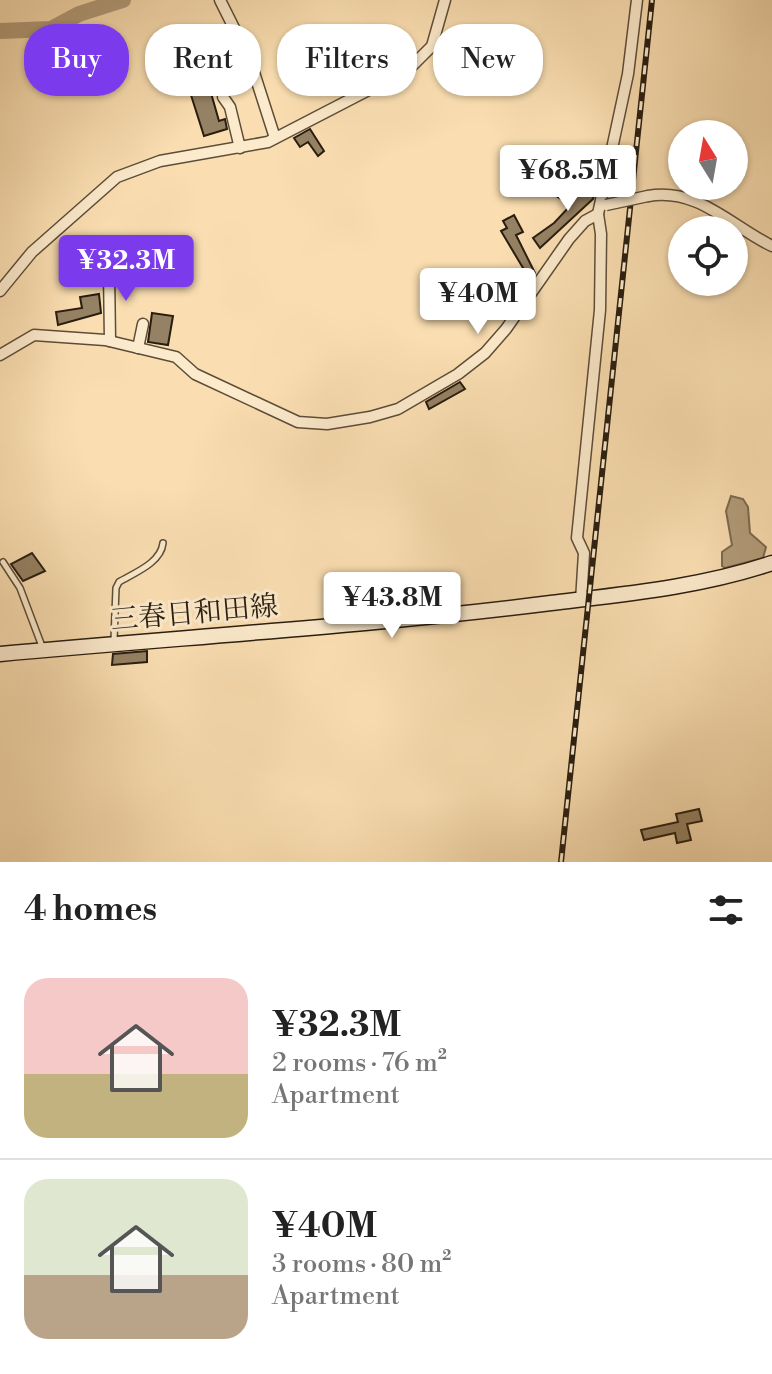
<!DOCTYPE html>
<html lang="en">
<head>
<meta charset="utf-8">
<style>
  :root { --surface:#fff; --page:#f6f6f6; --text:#222; --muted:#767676; --line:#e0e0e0; --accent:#7c3aed }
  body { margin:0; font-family:"Libre Bodoni","Noto Serif JP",serif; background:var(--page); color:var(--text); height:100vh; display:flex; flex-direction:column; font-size:30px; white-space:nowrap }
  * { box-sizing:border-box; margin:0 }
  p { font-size:26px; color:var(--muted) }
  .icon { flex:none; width:44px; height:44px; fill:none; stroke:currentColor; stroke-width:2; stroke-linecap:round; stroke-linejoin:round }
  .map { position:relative; height:862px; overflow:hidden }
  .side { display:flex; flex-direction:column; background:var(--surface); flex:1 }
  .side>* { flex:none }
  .guide { position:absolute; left:24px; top:24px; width:724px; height:72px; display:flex; gap:16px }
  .needle { width:52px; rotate:349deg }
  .tools { position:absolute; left:668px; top:120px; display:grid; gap:16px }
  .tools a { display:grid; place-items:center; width:80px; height:80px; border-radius:50%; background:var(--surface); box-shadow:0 2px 6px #0004; font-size:40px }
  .price { position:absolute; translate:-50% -68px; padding:0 18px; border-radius:8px; background:#fff; color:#222; font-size:26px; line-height:52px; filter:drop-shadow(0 2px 4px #0008) }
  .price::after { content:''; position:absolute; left:50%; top:48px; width:24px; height:18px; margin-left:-12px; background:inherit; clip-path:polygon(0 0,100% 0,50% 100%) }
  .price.selected { background:var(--accent); color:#fff }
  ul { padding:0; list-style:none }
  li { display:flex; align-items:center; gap:24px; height:200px; padding:0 24px }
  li+li { border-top:2px solid var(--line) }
  li span { display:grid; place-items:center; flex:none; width:224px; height:160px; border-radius:24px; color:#555 }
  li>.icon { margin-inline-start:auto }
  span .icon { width:96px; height:96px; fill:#fffc; stroke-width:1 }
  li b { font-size:34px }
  h2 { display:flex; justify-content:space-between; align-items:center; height:96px; padding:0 24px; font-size:34px }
  .chip { padding:0 28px; border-radius:32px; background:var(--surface); box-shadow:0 2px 6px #0004; font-size:28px; line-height:72px }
  .chip.selected { background:var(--accent); color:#fff }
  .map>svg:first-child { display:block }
  .water { fill:#b39c7a; stroke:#7b694f; stroke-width:2 }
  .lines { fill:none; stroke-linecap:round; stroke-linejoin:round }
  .river { stroke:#b39c7a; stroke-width:16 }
  .building { fill:#958163; stroke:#281d0f; stroke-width:2 }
  .service-casing { stroke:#5c4d38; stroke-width:8 }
  .minor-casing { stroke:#5c4d38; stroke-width:13 }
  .secondary-casing { stroke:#281d0f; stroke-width:17 }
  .service { stroke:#fceacc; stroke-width:5 }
  .minor { stroke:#fceacc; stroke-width:10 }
  .secondary { stroke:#fceacc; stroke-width:14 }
  .rail-casing { stroke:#281d0f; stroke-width:6 }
  .rail { stroke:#fceacc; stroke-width:3; stroke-dasharray:9; stroke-linecap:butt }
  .minor-bridge-casing { stroke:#5c4d38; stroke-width:13; stroke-linecap:butt }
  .minor-bridge { stroke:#fceacc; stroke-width:10 }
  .labels { text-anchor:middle; stroke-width:6; stroke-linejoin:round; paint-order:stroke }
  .street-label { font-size:28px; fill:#281d0f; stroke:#fceacc }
</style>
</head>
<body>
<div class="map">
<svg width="772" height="862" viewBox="0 0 772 862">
  <rect width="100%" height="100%" fill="#fadeb1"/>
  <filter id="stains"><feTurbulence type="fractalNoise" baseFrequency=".0025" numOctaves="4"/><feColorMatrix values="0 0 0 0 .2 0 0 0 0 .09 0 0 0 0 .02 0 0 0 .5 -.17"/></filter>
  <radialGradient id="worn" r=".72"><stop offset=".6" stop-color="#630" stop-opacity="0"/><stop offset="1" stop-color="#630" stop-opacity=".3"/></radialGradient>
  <polygon class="water" points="731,496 743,499 748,507 750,533 766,547 763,558 725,568 722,566 722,552 732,545 726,511"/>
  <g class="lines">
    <polyline class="river" points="0,31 51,29 79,14 123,0"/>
  </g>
  <g class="building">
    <polygon points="209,86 219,121 225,119 227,129 204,136 190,92"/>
    <polygon points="310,129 324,151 318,156 308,142 300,147 294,138"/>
    <polygon points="571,161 581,168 561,199 551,193"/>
    <polygon points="586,182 595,192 593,199 540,248 533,238 554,223 571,205 563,200"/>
    <polygon points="514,215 523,232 516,235 535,273 529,278 501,231 507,228 503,221"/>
    <polygon points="99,294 101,313 58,325 56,312 82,308 80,297"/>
    <polygon points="152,313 173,316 168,345 148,342"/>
    <polygon points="460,382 465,389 429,409 426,402"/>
    <polygon points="32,553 45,571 23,581 11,564"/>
    <polygon points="147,651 147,662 112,665 113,654"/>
    <polygon points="699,809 702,821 687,824 691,840 677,843 675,833 644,840 641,830 678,822 676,814"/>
  </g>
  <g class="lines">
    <defs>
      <g id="service">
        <polyline points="3,562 20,588 43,649"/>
        <path d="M114,640L116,588L119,582C134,573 161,563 163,543"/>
      </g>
      <g id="minor">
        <polyline points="220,0 250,60 275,138"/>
        <polyline points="223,97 230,107 240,148"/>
        <path d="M648,196C697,187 731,226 772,246"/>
        <polyline points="0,291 32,252 117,177 160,161 268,142 382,83 412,66 432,46 445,0"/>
        <polyline points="110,341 109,271 117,253"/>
        <polyline points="138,348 143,324"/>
        <polyline points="0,355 34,335 105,340 176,357 195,374 298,422 327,424 370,417 398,409 458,374 485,353 506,329 569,239 585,221 598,214"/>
        <polyline points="581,601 584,553 577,538 600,310 601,234 598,214 628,74 637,0"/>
      </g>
      <path id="secondary" d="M0,654C184,637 368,626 551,603C625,594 701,587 772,563"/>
    </defs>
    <use href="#service" class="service-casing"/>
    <use href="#minor" class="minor-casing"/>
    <use href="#secondary" class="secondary-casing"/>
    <use href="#service" class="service"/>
    <use href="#minor" class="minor"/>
    <use href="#secondary" class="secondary"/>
    <defs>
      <polyline id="rail" points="561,862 652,0"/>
    </defs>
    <use href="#rail" class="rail-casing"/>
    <use href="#rail" class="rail"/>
    <defs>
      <polyline id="minor-bridge" points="606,205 648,196"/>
    </defs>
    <use href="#minor-bridge" class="minor-bridge-casing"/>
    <use href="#minor-bridge" class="minor-bridge"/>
  </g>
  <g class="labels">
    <g class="street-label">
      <text transform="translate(194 612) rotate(-5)" y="10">三春日和田線</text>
    </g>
  </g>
  <rect width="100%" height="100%" filter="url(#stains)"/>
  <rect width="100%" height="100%" fill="url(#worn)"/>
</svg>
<div class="tools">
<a><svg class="needle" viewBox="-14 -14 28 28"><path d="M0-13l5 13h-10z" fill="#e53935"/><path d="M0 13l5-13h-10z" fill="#767676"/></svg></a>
<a><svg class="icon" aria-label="locate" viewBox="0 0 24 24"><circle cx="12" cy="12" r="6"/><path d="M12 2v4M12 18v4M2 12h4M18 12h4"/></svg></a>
</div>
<b class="price" style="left:568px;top:213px">¥68.5M</b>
<b class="price selected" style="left:126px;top:303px">¥32.3M</b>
<b class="price" style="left:478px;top:336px">¥40M</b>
<b class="price" style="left:392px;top:640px">¥43.8M</b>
<div class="guide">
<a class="chip selected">Buy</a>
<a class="chip">Rent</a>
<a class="chip">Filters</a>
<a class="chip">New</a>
</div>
</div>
<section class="side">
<h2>4 homes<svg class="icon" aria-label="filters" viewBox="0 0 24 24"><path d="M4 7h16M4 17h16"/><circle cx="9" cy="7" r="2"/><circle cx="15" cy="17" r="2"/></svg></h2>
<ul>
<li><span style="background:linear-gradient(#f6c9c9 60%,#c2b280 0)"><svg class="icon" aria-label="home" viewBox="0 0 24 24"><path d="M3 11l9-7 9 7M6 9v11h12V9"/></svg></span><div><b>¥32.3M</b><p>2 rooms · 76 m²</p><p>Apartment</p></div></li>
<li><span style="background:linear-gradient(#dfe7d0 60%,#b9a48a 0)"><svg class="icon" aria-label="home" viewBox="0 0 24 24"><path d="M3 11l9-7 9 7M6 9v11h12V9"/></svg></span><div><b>¥40M</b><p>3 rooms · 80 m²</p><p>Apartment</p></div></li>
</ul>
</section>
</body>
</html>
